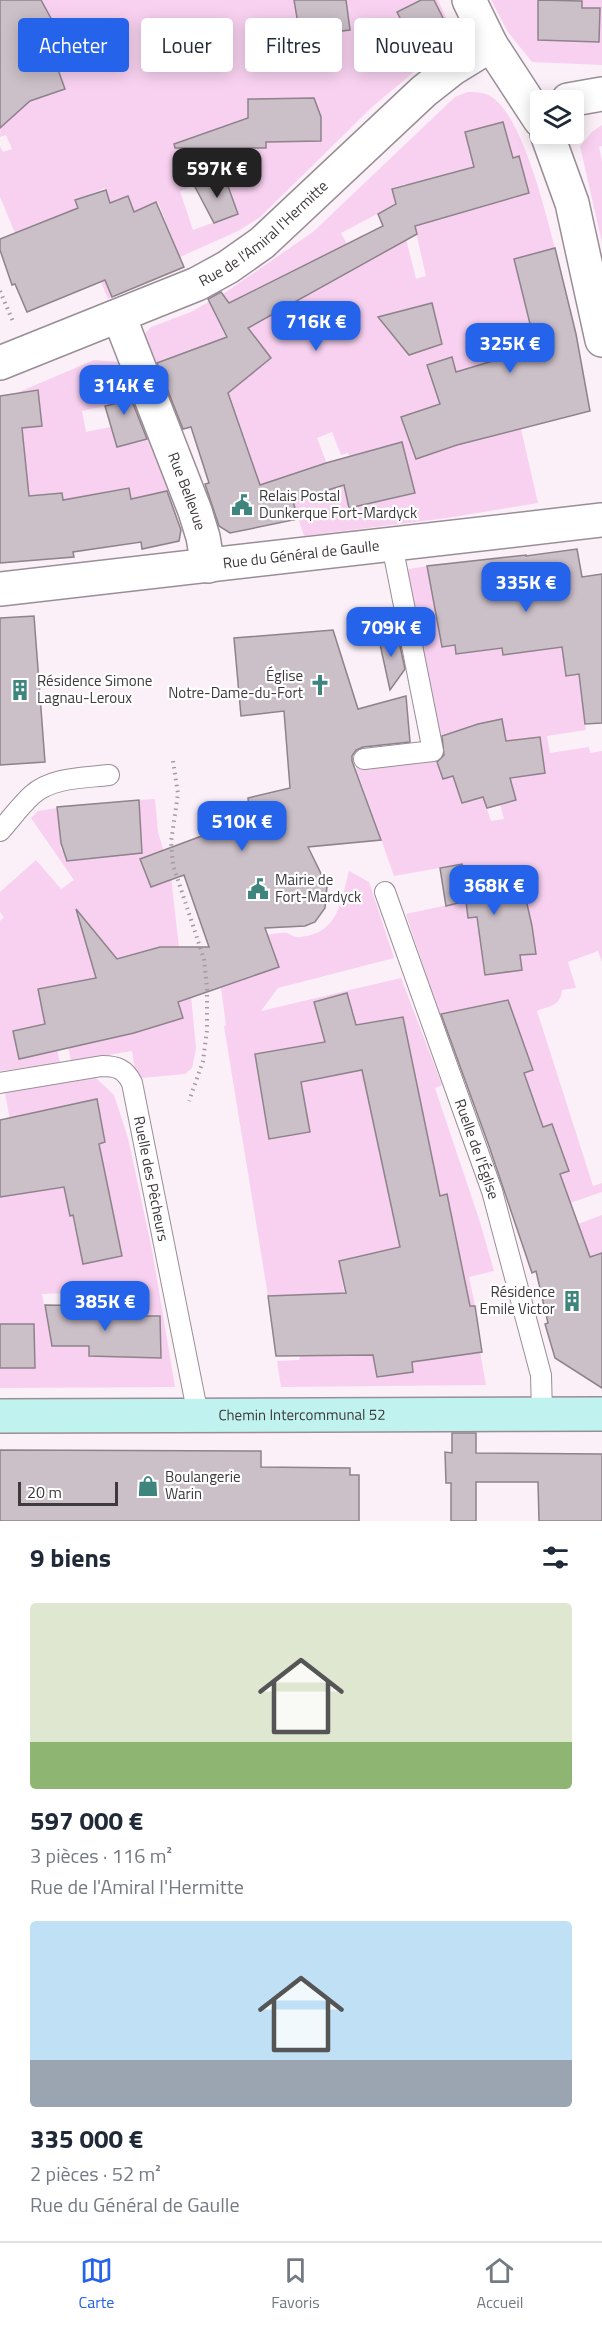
<!DOCTYPE html>
<html lang="fr">
<head>
<meta charset="utf-8">
<style>
  :root { --surface:#fff; --page:#f2f2f3; --text:#1f2937; --muted:#747a83; --line:#e0e1e3; --accent:#2563eb }
  body { margin:0; font-family:"Titillium Web",sans-serif; background:var(--page); color:var(--text); height:100vh; display:flex; flex-direction:column; font-size:22px; white-space:nowrap }
  * { box-sizing:border-box; margin:0 }
  p { font-size:20px; color:var(--muted) }
  .icon { flex:none; width:33px; height:33px; fill:none; stroke:currentColor; stroke-width:2; stroke-linecap:round; stroke-linejoin:round }
  .map { position:relative; height:1521px; overflow:hidden }
  .details { display:flex; flex-direction:column; background:var(--surface); flex:1 }
  .details>* { flex:none }
  .hud { position:absolute; left:18px; top:18px; width:567px; height:54px; display:flex; gap:12px }
  .buttons { position:absolute; left:530px; top:90px; display:grid; gap:12px }
  .buttons a { display:grid; place-items:center; width:54px; height:54px; border-radius:6px; background:var(--surface); box-shadow:0 3px 15px #0003; font-size:30px }
  .scale { position:absolute; left:18px; bottom:15px; width:100px; box-sizing:border-box; padding-left:6px; border:3px solid #3e393d; border-top:0; font-size:16px; line-height:21px; white-space:nowrap; color:#3e393d; -webkit-text-stroke:4px #fff; paint-order:stroke }
  .price { position:absolute; translate:-50% -51px; padding:0 14px; border-radius:12px; background:var(--accent); color:#fff; font-size:20px; line-height:39px; filter:drop-shadow(0 2px 3px #0008) }
  .price::after { content:''; position:absolute; left:50%; top:36px; width:18px; height:14px; margin-left:-9px; background:inherit; clip-path:polygon(0 0,100% 0,50% 100%) }
  .price.current { background:#222; color:#fff }
  ul { padding:0; list-style:none }
  li { display:grid; align-content:center; gap:12px; height:318px; padding:0 30px }
  li span { display:grid; place-items:center; height:186px; border-radius:6px; color:#555 }
  li>.icon { margin-inline-start:auto }
  span .icon { width:108px; height:108px; fill:#fffc; stroke-width:1 }
  li b { font-size:26px }
  h2 { display:flex; justify-content:space-between; align-items:center; height:72px; padding:0 30px; font-size:26px }
  .pill { padding:0 21px; border-radius:6px; background:var(--surface); box-shadow:0 3px 15px #0003; font-size:21px; line-height:54px }
  .pill.current { background:var(--accent); color:#fff }
  .tabs { display:flex; justify-content:space-around; align-items:center; height:84px; border-top:2px solid var(--line); background:var(--surface); font-size:16px; color:var(--muted) }
  .tabs a { display:grid; justify-items:center; gap:3px }
  .tabs .current { color:var(--accent) }
  .map>svg:first-child { display:block }
  .green { fill:#f8d1f0; fill-rule:evenodd }
  .building { fill:#cbbfc8; stroke:#8e828b; stroke-width:1.5 }
  .lines { fill:none; stroke-linecap:round; stroke-linejoin:round }
  .service-casing { stroke:#998e96; stroke-width:22 }
  .minor-casing { stroke:#998e96; stroke-width:36 }
  .secondary-casing { stroke:#998e96; stroke-width:36 }
  .path { stroke:#a49ba2; stroke-width:4; stroke-dasharray:1.5 4.5; stroke-linecap:butt }
  .service { stroke:#fff; stroke-width:20 }
  .minor { stroke:#fff; stroke-width:33 }
  .secondary { stroke:#c0f3ef; stroke-width:33 }
  .labels { text-anchor:middle; stroke-width:4.5; stroke-linejoin:round; paint-order:stroke }
  .street-label { font-size:15px; fill:#3e393d; stroke:#fff }
  .poi-label { font-size:15px; fill:#3e393d; stroke:#fff; text-anchor:start }
</style>
</head>
<body>
<div class="map">
<svg width="602" height="1521" viewBox="0 0 602 1521">
  <rect width="100%" height="100%" fill="#fbeff8"/>
  <g class="green">
    <path d="M5,0H294L305,58L326,56L324,34L350,30L346,0H438L453,32L452,40L372,107L259,218L238,231L180,257L158,202L134,212L128,196L116,200L93,250L112,297L108,299L83,237L26,259L0,197V146L3,152L12,149L6,135L0,137ZM314,98L321,117V141L266,142L265,148H249L248,99ZM228,126L236,151L219,157L237,214L193,230L180,191L209,180L194,137ZM105,188L112,208L87,235L75,201Z"/>
    <polygon points="491,0 602,0 602,65 532,62 508,32"/>
    <path d="M467,92C474,92 484,92 490,96C523,115 545,212 555,248L515,259L536,345L499,356L502,365L472,441L521,429L538,503L447,518L304,536L293,501L247,489L250,454L235,411L229,413L167,360L191,427L180,431L143,336L151,327L191,312L226,292L313,232L455,97ZM503,122L512,158L519,156L529,192L427,222L492,147L487,126ZM405,184L416,224L350,250L341,233L396,204L392,188ZM415,228L426,276L416,279L404,231ZM443,403L457,446L416,459L401,418ZM332,432L341,455L348,453L349,456L381,447L386,461L406,456L415,493L349,508L340,466L329,469L317,438Z"/>
    <polygon points="602,125 602,146 599,147 602,161 602,243 580,146 592,132"/>
    <polygon points="94,360 120,362 122,367 107,373 118,403 82,411 86,432 130,423 126,401 134,400 170,491 148,495 133,508 129,488 109,491 66,513 62,493 29,496 19,392"/>
    <path d="M427,566L442,647L455,645L457,654L470,652L468,643L500,640L504,655L569,646L566,676L579,674L586,730L547,736L550,753L589,747L590,753L602,751V962L598,951L568,962L576,988L562,990C561,1006 549,1006 537,1011L593,1186L602,1183V1192L570,1203L560,1174L569,1171L552,1124L543,1127L524,1073L533,1070L499,1002L439,1014L406,914L466,901L468,918L477,917L485,975L522,970L520,955L536,953L532,926L517,927L524,893L520,873L468,880L462,864L394,876L356,768L359,761L434,756L443,779L453,776L462,803L483,797L491,821L504,819L500,804L516,800L511,781L495,783L468,727L440,737L403,570Z"/>
    <polygon points="155,799 158,832 171,877 179,947 140,959 138,953 117,959 104,944 87,948 94,972 111,967 112,976 107,978 109,985 115,983 120,999 132,996 143,1031 183,1018 172,983 145,992 141,976 183,964 181,956 187,954 196,1048 192,1068 185,1074 141,1078 135,1070 132,1051 71,1061 68,1047 110,1038 102,1000 59,1008 54,986 38,990 41,1006 48,1005 60,1063 0,1071 0,921 4,917 0,912 0,892 36,860 61,889 74,880 31,818 38,811 57,808 61,850 76,849 78,860 107,857 107,849 142,846 139,800"/>
    <path d="M349,871L369,882L394,958L278,988L261,1011L401,978L442,1085L435,1088L479,1219L494,1271L469,1277L475,1306L405,1317L352,1258L339,1261L348,1315L317,1294L268,1296L224,1026H226L221,987L279,967L268,935C274,934 281,932 287,933C292,935 295,938 300,937C338,934 341,902 349,871ZM446,1194L409,1289L440,1196Z"/>
    <path d="M96,1078L114,1095L128,1138L152,1250L175,1387L0,1388V1368H35L0,1324V1197L23,1193L5,1093L16,1089ZM97,1100L105,1142L99,1144L122,1256L83,1264L57,1152L31,1157L23,1115ZM71,1293V1306L124,1329L161,1357L89,1356V1346H52L42,1294Z"/>
    <polygon points="602,1215 602,1266 598,1254 590,1257 578,1224"/>
    <polygon points="480,1352 486,1385 281,1387 277,1361 299,1360 300,1356 373,1354 377,1377 413,1372 412,1362"/>
  </g>
  <g class="building">
    <polygon points="0,0 41,0 71,55 56,64 65,89 30,101 0,128"/>
    <polygon points="294,0 346,0 350,30 300,36"/>
    <polygon points="421,0 434,0 451,34 417,51 397,12"/>
    <polygon points="538,0 582,1 582,8 600,8 599,42 538,40"/>
    <polygon points="314,98 321,117 321,141 266,142 266,148 175,148 174,144 248,118 248,99"/>
    <polygon points="503,122 513,158 519,156 529,193 415,226 417,234 248,328 271,358 228,393 260,485 326,463 402,442 415,493 349,508 344,485 293,501 298,519 230,533 219,526 205,484 209,483 191,427 183,429 157,363 227,337 208,299 221,292 229,303 383,226 378,214 396,204 392,189 474,167 465,132"/>
    <polygon points="224,175 238,214 214,223 194,185"/>
    <polygon points="106,190 110,203 128,196 134,212 156,202 184,267 112,297 105,280 27,312 15,284 12,285 0,250 0,239 78,208 75,200"/>
    <polygon points="555,248 576,334 590,411 457,445 416,459 401,417 440,404 427,365 452,357 456,372 536,348 514,259"/>
    <polygon points="432,303 442,344 409,355 378,317"/>
    <polygon points="122,376 147,439 117,447 105,406 118,403 110,381"/>
    <polygon points="38,390 42,426 22,428 29,496 62,493 63,500 129,488 131,499 167,491 181,530 179,541 142,549 141,542 73,552 74,557 0,563 0,396"/>
    <polygon points="577,549 582,577 602,574 602,723 585,724 579,674 566,676 562,647 503,655 502,648 456,654 455,645 442,647 427,566 526,555 526,556"/>
    <polygon points="34,616 45,762 0,765 0,618"/>
    <polygon points="376,626 400,646 405,669 390,690"/>
    <polygon points="333,630 358,709 406,696 410,742 363,747 356,750 352,756 352,761 381,840 308,847 327,886 325,908 315,922 305,926 265,928 279,967 178,1002 183,1018 134,1033 19,1059 13,1031 45,1024 38,989 96,978 76,909 117,959 160,947 209,947 184,875 151,887 140,859 250,818 248,798 290,788 284,711 241,716 234,638"/>
    <polygon points="502,719 506,741 540,737 545,773 510,778 516,800 487,808 483,797 462,803 453,776 443,779 437,762 444,755 442,736 478,724"/>
    <polygon points="139,800 142,853 67,861 61,843 57,807"/>
    <polygon points="462,864 468,880 520,873 532,926 536,954 520,955 522,970 485,975 477,917 468,918 466,901 446,906 440,868"/>
    <polygon points="347,993 356,1025 403,1017 440,1196 447,1194 470,1306 475,1306 482,1352 412,1362 413,1372 377,1377 373,1355 276,1356 268,1296 346,1293 339,1261 400,1247 362,1070 301,1082 310,1132 269,1139 255,1054 325,1042 314,1002"/>
    <polygon points="508,1000 533,1070 524,1073 543,1127 552,1124 569,1171 560,1174 590,1257 602,1253 602,1388 555,1358 545,1324 548,1323 536,1271 532,1273 489,1146 441,1014"/>
    <polygon points="97,1099 105,1142 99,1144 122,1256 83,1264 73,1215 70,1216 64,1187 0,1197 0,1120"/>
    <polygon points="45,1305 109,1306 109,1316 160,1316 161,1358 89,1356 89,1346 52,1346"/>
    <polygon points="0,1324 34,1324 35,1368 0,1368"/>
    <polygon points="452,1433 476,1433 476,1453 602,1454 602,1521 539,1521 538,1482 476,1482 476,1521 451,1521 451,1483 446,1483 445,1452 452,1453"/>
    <polygon points="0,1450 261,1451 261,1467 350,1468 350,1475 359,1475 359,1521 0,1521"/>
  </g>
  <g class="lines">
    <defs>
      <g id="service">
        <polyline points="364,759 433,751 392,545"/>
        <path d="M0,831C10,820 20,806 32,795C52,777 84,778 109,775"/>
        <path id="s1" d="M385,892L492,1191L541,1375L542,1414"/>
        <path id="s2" d="M0,1083L102,1066C117,1066 125,1069 132,1083L198,1415"/>
      </g>
      <g id="minor">
        <polyline points="469,0 491,45 540,120"/>
        <polyline points="568,100 602,94"/>
        <polyline points="547,134 572,203 602,340"/>
        <path id="s3" d="M119,316L195,511L203,537L208,566"/>
        <path id="s4" d="M0,363L197,284L228,267L262,243L424,91L452,69L491,45"/>
        <path id="s5" d="M0,589L602,520"/>
      </g>
      <g id="secondary">
        <path id="s6" d="M0,1416L602,1414"/>
      </g>
    </defs>
    <use href="#service" class="service-casing"/>
    <use href="#minor" class="minor-casing"/>
    <use href="#secondary" class="secondary-casing"/>
    <g class="path">
      <polyline points="0,291 14,324"/>
      <polyline points="173,761 178,794 171,842 173,865 204,959 207,989 207,1030 203,1061 189,1101"/>
    </g>
    <use href="#service" class="service"/>
    <use href="#minor" class="minor"/>
    <use href="#secondary" class="secondary"/>
  </g>
  <defs>
    <symbol id="civic-bare" viewBox="-9 -9 18 18"><path d="M-.6-6.5H3V-4.5H.6V-3L4-1V1h2V6H-6V1h2V-1L-.6-3ZM-1.2 2.5V6h2.4V2.5Z" fill="#3e857e" stroke="#fff" stroke-width="2.5" paint-order="stroke"/></symbol>
    <symbol id="church-bare" viewBox="-9 -9 18 18"><path d="M-1.2-6h2.4v3.5h3.3v2.4h-3.3V6h-2.4V-.1h-3.3v-2.4h3.3Z" fill="#3e857e" stroke="#fff" stroke-width="2.5" paint-order="stroke"/></symbol>
    <symbol id="building-bare" viewBox="-9 -9 18 18"><path d="M-4-6H4V6H1V3H-1V6H-4ZM-2.5-4.3h1.7v1.8h-1.7ZM.8-4.3h1.7v1.8H.8ZM-2.5-1h1.7V.8h-1.7ZM.8-1h1.7V.8H.8Z" fill="#3e857e" stroke="#fff" stroke-width="2.5" paint-order="stroke"/></symbol>
    <symbol id="shop-bare" viewBox="-9 -9 18 18"><path d="M-5-2.5h2.3a2.7 3.5 0 0 1 5.4 0H5L5.5 6h-11ZM-1.5-2.5h3a1.5 2.3 0 0 0-3 0Z" fill="#3e857e" stroke="#fff" stroke-width="2.5" paint-order="stroke"/></symbol>
  </defs>
  <g fill-rule="evenodd">
    <use href="#civic-bare" x="227" y="490" width="30" height="30"/>
    <use href="#church-bare" x="305" y="670" width="30" height="30"/>
    <use href="#building-bare" x="5" y="675" width="30" height="30"/>
    <use href="#civic-bare" x="243" y="874" width="30" height="30"/>
    <use href="#building-bare" x="557" y="1286" width="30" height="30"/>
    <use href="#shop-bare" x="133" y="1471" width="30" height="30"/>
  </g>
  <g class="labels">
    <g class="street-label">
      <text dy="5" stroke="none"><textPath href="#s4" startOffset="296">Rue de l'Amiral l'Hermitte</textPath></text>
      <text dy="5" stroke="none"><textPath href="#s3" startOffset="188">Rue Bellevue</textPath></text>
      <text dy="5" stroke="none"><textPath href="#s5" startOffset="303">Rue du Général de Gaulle</textPath></text>
      <text dy="5" stroke="none"><textPath href="#s1" startOffset="273">Ruelle de l'Église</textPath></text>
      <text dy="5" stroke="none"><textPath href="#s2" startOffset="238">Ruelle des Pêcheurs</textPath></text>
      <text dy="5" stroke="none"><textPath href="#s6" startOffset="302">Chemin Intercommunal 52</textPath></text>
    </g>
    <g class="poi-label">
      <text x="259" y="501">Relais Postal<tspan x="259" dy="17">Dunkerque Fort-Mardyck</tspan></text>
      <text x="303" y="681" text-anchor="end">Église<tspan x="303" dy="17">Notre-Dame-du-Fort</tspan></text>
      <text x="37" y="686">Résidence Simone<tspan x="37" dy="17">Lagnau-Leroux</tspan></text>
      <text x="275" y="885">Mairie de<tspan x="275" dy="17">Fort-Mardyck</tspan></text>
      <text x="555" y="1297" text-anchor="end">Résidence<tspan x="555" dy="17">Emile Victor</tspan></text>
      <text x="165" y="1482">Boulangerie<tspan x="165" dy="17">Warin</tspan></text>
    </g>
  </g>
</svg>
<div class="buttons">
<a><svg class="icon" aria-label="layers" viewBox="0 0 24 24"><path d="M12 4l9 5-9 5-9-5zM3 14l9 5 9-5"/></svg></a>
</div>
<div class="scale">20 m</div>
<b class="price current" style="left:217px;top:199px">597K €</b>
<b class="price" style="left:316px;top:352px">716K €</b>
<b class="price" style="left:510px;top:374px">325K €</b>
<b class="price" style="left:124px;top:416px">314K €</b>
<b class="price" style="left:526px;top:613px">335K €</b>
<b class="price" style="left:391px;top:658px">709K €</b>
<b class="price" style="left:242px;top:852px">510K €</b>
<b class="price" style="left:494px;top:916px">368K €</b>
<b class="price" style="left:105px;top:1332px">385K €</b>
<div class="hud">
<a class="pill current">Acheter</a>
<a class="pill">Louer</a>
<a class="pill">Filtres</a>
<a class="pill">Nouveau</a>
</div>
</div>
<section class="details">
<h2>9 biens<svg class="icon" aria-label="filters" viewBox="0 0 24 24"><path d="M4 7h16M4 17h16"/><circle cx="9" cy="7" r="2"/><circle cx="15" cy="17" r="2"/></svg></h2>
<ul>
<li><span style="background:linear-gradient(#dfe7d0 75%,#8fb573 0)"><svg class="icon" aria-label="home" viewBox="0 0 24 24"><path d="M3 11l9-7 9 7M6 9v11h12V9"/></svg></span><div><b>597 000 €</b><p>3 pièces · 116 m²</p><p>Rue de l'Amiral l'Hermitte</p></div></li>
<li><span style="background:linear-gradient(#bfe0f5 75%,#9aa5b1 0)"><svg class="icon" aria-label="home" viewBox="0 0 24 24"><path d="M3 11l9-7 9 7M6 9v11h12V9"/></svg></span><div><b>335 000 €</b><p>2 pièces · 52 m²</p><p>Rue du Général de Gaulle</p></div></li>
</ul>
</section>
<nav class="tabs">
<a class="current"><svg class="icon" aria-label="map" viewBox="0 0 24 24"><path d="M3 6l6-2 6 2 6-2v14l-6 2-6-2-6 2zM9 4v14M15 6v14"/></svg>Carte</a>
<a><svg class="icon" aria-label="saved" viewBox="0 0 24 24"><path d="M7 4h10v16l-5-4-5 4z"/></svg>Favoris</a>
<a><svg class="icon" aria-label="home" viewBox="0 0 24 24"><path d="M3 11l9-7 9 7M6 9v11h12V9"/></svg>Accueil</a>
</nav>
</body>
</html>
